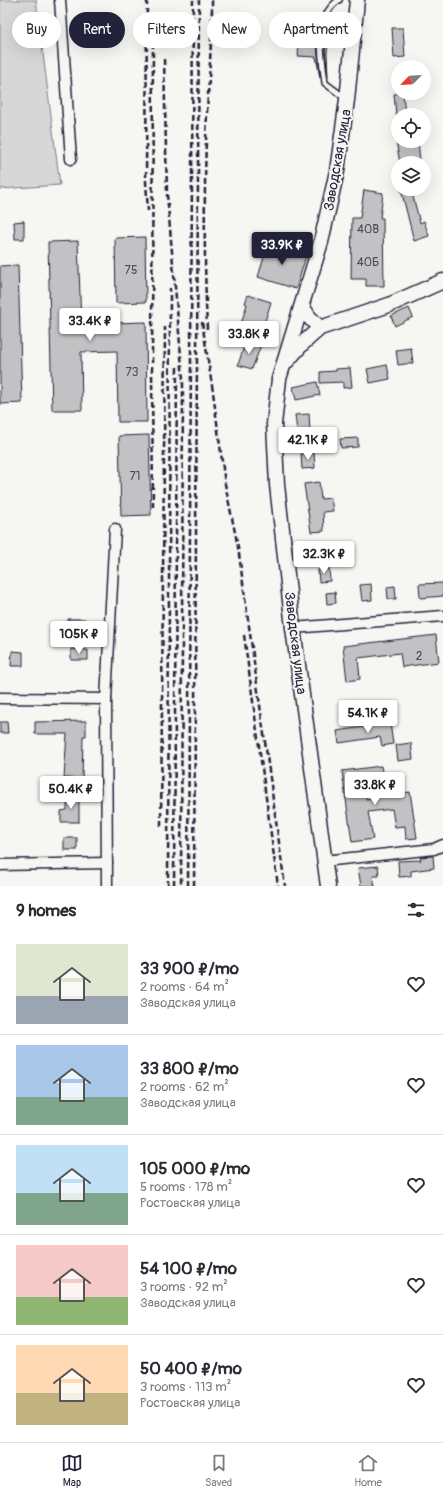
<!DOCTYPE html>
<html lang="en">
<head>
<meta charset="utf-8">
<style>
  :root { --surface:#fff; --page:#f2f2f3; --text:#2b2b33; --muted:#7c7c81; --line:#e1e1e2; --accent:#22223b }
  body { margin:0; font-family:Pangolin,sans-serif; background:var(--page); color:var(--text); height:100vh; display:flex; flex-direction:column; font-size:15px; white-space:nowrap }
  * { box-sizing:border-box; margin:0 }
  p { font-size:13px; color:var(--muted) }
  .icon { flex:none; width:22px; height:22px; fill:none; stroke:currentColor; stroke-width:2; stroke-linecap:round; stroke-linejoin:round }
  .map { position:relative; height:886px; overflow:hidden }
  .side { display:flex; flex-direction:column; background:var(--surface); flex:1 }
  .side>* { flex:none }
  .banner { position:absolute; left:12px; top:12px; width:419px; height:36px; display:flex; gap:8px }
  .needle { width:26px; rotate:246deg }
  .tools { position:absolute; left:391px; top:60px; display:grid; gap:8px }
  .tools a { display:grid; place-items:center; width:40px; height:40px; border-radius:50%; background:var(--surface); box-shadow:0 4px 16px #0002; font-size:20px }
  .price { position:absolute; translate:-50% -34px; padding:0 9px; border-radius:4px; background:#fff; color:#222; font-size:13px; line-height:26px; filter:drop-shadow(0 1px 2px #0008) }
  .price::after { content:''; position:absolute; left:50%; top:24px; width:12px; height:9px; margin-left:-6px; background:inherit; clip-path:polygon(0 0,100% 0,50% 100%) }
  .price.active { background:var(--accent); color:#fff }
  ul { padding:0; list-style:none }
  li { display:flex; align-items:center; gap:12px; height:100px; padding:0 16px }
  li+li { border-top:1px solid var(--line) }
  li span { display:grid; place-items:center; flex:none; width:112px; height:80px; border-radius:0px; color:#555 }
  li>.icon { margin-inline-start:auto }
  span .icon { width:48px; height:48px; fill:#fffc; stroke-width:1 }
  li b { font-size:17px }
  h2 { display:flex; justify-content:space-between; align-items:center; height:48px; padding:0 16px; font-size:17px }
  .chip { padding:0 14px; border-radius:18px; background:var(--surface); box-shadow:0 4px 16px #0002; font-size:14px; line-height:36px }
  .chip.active { background:var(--accent); color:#fff }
  .tab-bar { display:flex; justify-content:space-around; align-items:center; height:56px; border-top:1px solid var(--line); background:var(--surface); font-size:11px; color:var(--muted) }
  .tab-bar a { display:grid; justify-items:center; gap:2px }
  .tab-bar .active { color:var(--accent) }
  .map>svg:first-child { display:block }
  .green { fill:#d7d7d7; stroke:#7c7c89 }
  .building { fill:#c2c2c4; stroke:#22223b }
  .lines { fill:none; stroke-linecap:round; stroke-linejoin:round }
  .service-casing { stroke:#22223b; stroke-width:8 }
  .minor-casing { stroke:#22223b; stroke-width:13 }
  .secondary-casing { stroke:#22223b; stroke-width:17 }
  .service { stroke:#f6f6f2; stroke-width:5 }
  .minor { stroke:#f6f6f2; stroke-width:10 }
  .secondary { stroke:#f6f6f2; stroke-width:14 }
  .rail { stroke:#22223b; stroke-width:2.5; stroke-dasharray:6 3; stroke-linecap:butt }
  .labels { text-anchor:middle; stroke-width:4; stroke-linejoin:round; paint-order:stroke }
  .number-label { font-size:12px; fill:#4a4a5d }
  .street-label { font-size:14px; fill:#22223b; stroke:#f6f6f2 }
</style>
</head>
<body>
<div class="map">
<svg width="443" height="886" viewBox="0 0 443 886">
  <rect width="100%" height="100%" fill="#f6f6f2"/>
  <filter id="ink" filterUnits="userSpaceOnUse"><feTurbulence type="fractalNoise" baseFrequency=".025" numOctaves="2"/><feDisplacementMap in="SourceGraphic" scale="8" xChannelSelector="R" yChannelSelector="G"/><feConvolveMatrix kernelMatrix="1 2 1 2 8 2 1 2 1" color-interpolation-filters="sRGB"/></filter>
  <g filter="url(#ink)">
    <polygon class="green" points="0,0 36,0 60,185 0,189"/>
    <g class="building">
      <polygon points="327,25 330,25 327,53 328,77 325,50"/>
      <polygon points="392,28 403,28 405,57 394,58"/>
      <polygon points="299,44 317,46 317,44 320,78 316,57 298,56"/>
      <polygon points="403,93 405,115 396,115 394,94"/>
      <polygon points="396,141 418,141 420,161 400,163"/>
      <polygon points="401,189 411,189 420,223 424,221 429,236 414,241"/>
      <polygon points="364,190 383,193 380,218 383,218 384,286 366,286 366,279 351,279 352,218 360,218"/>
      <polygon points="24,221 24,239 15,239 14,222"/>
      <polygon points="145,237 146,302 116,303 115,238"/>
      <polygon points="78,241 81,324 146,322 147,422 118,422 117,351 81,352 82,410 52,410 48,242"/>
      <polygon points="268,244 306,256 296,289 258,277"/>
      <polygon points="18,265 22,403 0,404 0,266"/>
      <polygon points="248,295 271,302 262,331 241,324 247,304 245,303"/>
      <polygon points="409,308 413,317 395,326 391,316"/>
      <polygon points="246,340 261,345 252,369 238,365"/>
      <polygon points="411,348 413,363 398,365 396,350"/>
      <polygon points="387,365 390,379 370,383 367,369"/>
      <polygon points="350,368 352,387 343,388 343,382 320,383 320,372 336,371 336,369"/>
      <polygon points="317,382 320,395 296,400 293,387"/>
      <polygon points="309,414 310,432 312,432 313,439 298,440 295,415"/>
      <polygon points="149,435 151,515 121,516 119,436"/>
      <polygon points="358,438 358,447 341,448 340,439"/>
      <polygon points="314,453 315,468 302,469 301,454"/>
      <polygon points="319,482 321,499 331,498 333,511 323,512 324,531 311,532 304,484"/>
      <polygon points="326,545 328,555 315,556 314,546"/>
      <polygon points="329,568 330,581 319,582 318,570"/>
      <polygon points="443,583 443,596 420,598 419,584"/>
      <polygon points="371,584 372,600 362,601 360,585"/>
      <polygon points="395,586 396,599 388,599 387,587"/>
      <polygon points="335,592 336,603 327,604 326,593"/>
      <polygon points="68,619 85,619 85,629 79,629 79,634 68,634"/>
      <polygon points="436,635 439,662 402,667 400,653 358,658 360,679 347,681 343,646"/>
      <polygon points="71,649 88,650 88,660 71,660"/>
      <polygon points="12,651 23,652 23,666 11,666"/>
      <polygon points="86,721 86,736 83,736 82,779 64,778 67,734 35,734 35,722"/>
      <polygon points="0,722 7,722 8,733 0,733"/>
      <polygon points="390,723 393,744 382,746 380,737 339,743 337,731"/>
      <polygon points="411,743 413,759 398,761 396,745"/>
      <polygon points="381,766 383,776 356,779 359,795 366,794 366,799 410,792 417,838 406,839 405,826 395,827 392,809 368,812 373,839 352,842 342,771"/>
      <polygon points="67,795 79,795 79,822 61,822 61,811 67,810"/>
      <rect x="64" y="838" width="13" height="12"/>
      <polygon points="433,856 434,868 411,871 411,876 399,877 398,861 421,860 420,857"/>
      <polygon points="378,866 379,876 373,876 375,886 361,886 358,868"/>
    </g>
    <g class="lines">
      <defs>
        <path id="service" d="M339,0C313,17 322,57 325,83L345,98"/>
        <g id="minor">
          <polyline points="60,0 71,159"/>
          <polyline points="293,628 443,616"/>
          <polyline points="0,698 106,699"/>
          <polyline points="324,861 434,849 443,845"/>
          <polyline points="0,865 107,863"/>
          <polyline points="107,886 106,699 115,529"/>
        </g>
        <g id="secondary">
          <polyline points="302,306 309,317 320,328"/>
          <polyline points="286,362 302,344 320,328 389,305 443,281"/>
          <polyline points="328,886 293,628 277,485 274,424 279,379 321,242 337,171 347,100 357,0"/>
        </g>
      </defs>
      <use href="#service" class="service-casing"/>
      <use href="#minor" class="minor-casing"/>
      <use href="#secondary" class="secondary-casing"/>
      <use href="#service" class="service"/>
      <use href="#minor" class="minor"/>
      <use href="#secondary" class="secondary"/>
      <g class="rail">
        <polyline points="147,0 146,182 148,211"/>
        <polyline points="164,59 167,194 183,379 181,886"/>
        <polyline points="202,322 213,392 225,484 238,547 285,886"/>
        <path d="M207,329C204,257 204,184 207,113C209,75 212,38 212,0"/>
        <polyline points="153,507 152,372 153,31"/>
        <polyline points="244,635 278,886"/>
        <polyline points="161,826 165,327"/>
        <polyline points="168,886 170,288"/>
        <polyline points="174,886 177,364"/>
        <polyline points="188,886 193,0"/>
        <polyline points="194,886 199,0"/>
      </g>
    </g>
  </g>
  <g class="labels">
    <g class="number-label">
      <text x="368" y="233">40В</text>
      <text x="368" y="266">40Б</text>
      <text x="131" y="274">75</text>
      <text x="132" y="376">73</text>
      <text x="135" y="480">71</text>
      <text x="419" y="660">2</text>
    </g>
    <g class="street-label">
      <text transform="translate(337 160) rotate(-80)" y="5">Заводская улица</text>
      <text transform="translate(296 643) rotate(83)" y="5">Заводская улица</text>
    </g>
  </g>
</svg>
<div class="tools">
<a><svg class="needle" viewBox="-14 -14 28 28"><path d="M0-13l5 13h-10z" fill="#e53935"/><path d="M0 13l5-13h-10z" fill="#7c7c81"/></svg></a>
<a><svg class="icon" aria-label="locate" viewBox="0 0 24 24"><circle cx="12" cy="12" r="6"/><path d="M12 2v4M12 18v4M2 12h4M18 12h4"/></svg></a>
<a><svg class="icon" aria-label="layers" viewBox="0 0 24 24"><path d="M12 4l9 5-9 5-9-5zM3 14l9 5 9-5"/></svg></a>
</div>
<b class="price active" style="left:282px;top:266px">33.9K ₽</b>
<b class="price" style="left:90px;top:342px">33.4K ₽</b>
<b class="price" style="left:249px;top:355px">33.8K ₽</b>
<b class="price" style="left:308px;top:461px">42.1K ₽</b>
<b class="price" style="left:324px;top:575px">32.3K ₽</b>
<b class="price" style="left:79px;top:655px">105K ₽</b>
<b class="price" style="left:368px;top:734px">54.1K ₽</b>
<b class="price" style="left:375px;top:806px">33.8K ₽</b>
<b class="price" style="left:71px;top:810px">50.4K ₽</b>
<div class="banner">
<a class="chip">Buy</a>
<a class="chip active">Rent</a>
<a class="chip">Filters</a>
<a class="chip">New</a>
<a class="chip">Apartment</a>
</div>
</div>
<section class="side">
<h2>9 homes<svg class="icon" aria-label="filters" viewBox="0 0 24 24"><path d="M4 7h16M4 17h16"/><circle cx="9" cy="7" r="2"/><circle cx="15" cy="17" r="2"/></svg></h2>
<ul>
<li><span style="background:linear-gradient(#dfe7d0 65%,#9aa5b1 0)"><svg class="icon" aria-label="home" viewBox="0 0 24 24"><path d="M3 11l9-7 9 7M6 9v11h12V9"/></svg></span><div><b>33 900 ₽/mo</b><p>2 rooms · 64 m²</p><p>Заводская улица</p></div><svg class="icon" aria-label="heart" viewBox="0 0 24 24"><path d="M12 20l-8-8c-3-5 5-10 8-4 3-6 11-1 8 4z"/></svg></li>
<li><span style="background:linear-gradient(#a9c7e8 65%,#7fa58c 0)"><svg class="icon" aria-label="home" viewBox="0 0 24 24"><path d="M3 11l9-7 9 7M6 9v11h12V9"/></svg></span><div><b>33 800 ₽/mo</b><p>2 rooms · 62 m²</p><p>Заводская улица</p></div><svg class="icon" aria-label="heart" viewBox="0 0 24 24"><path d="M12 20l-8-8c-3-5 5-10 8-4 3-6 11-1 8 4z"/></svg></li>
<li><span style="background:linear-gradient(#bfe0f5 60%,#7fa58c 0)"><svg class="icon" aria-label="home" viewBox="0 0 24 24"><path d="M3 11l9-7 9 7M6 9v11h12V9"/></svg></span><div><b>105 000 ₽/mo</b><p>5 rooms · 178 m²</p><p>Ростовская улица</p></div><svg class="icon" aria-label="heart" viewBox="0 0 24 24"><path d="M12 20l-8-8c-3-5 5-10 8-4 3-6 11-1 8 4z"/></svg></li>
<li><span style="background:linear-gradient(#f6c9c9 65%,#8fb573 0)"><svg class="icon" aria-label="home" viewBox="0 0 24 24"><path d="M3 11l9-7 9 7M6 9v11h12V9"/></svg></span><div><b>54 100 ₽/mo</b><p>3 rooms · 92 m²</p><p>Заводская улица</p></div><svg class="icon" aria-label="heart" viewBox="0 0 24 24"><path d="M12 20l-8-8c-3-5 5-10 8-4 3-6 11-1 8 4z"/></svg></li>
<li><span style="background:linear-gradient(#ffd9b3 60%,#c2b280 0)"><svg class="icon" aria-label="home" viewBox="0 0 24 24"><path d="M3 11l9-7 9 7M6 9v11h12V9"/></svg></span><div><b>50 400 ₽/mo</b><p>3 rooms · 113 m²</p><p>Ростовская улица</p></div><svg class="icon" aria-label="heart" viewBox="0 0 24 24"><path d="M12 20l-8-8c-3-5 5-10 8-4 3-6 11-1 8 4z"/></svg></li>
</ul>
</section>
<nav class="tab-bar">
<a class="active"><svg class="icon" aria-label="map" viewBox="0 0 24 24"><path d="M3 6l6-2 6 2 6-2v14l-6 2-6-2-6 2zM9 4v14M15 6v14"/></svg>Map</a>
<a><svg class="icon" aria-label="saved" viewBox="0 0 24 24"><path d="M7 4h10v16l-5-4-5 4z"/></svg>Saved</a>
<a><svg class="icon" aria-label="home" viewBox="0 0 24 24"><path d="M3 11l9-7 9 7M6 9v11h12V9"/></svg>Home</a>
</nav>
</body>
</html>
